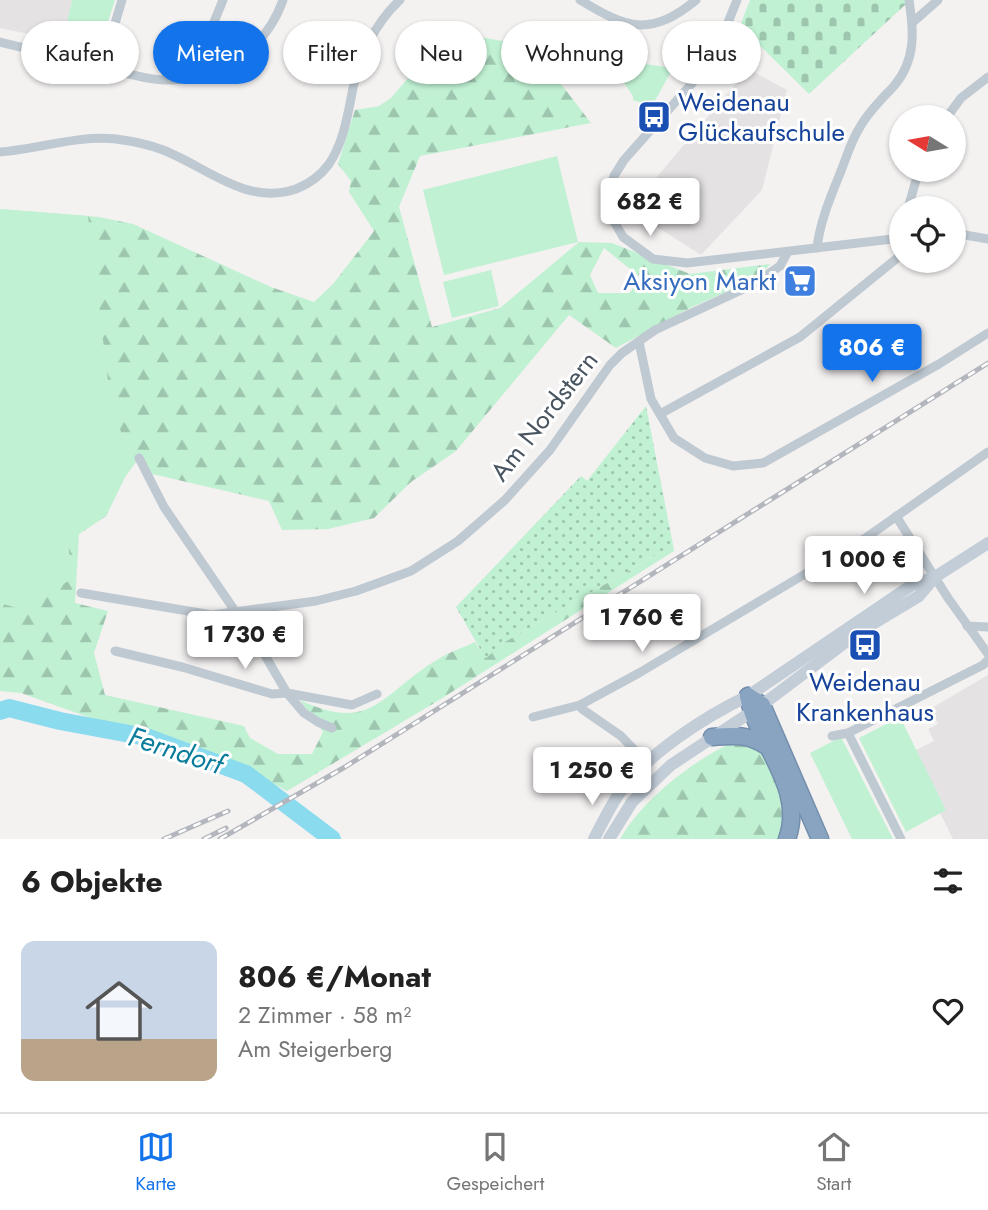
<!DOCTYPE html>
<html lang="de">
<head>
<meta charset="utf-8">
<style>
  :root { --surface:#fff; --page:#f2f2f2; --text:#222; --muted:#767676; --line:#e0e0e0; --accent:#1373eb }
  body { margin:0; font-family:Jost,sans-serif; background:var(--page); color:var(--text); height:100vh; display:flex; flex-direction:column; font-size:26px; white-space:nowrap }
  * { box-sizing:border-box; margin:0 }
  p { font-size:23px; color:var(--muted) }
  .icon { flex:none; width:38px; height:38px; fill:none; stroke:currentColor; stroke-width:2; stroke-linecap:round; stroke-linejoin:round }
  .map { position:relative; height:839px; overflow:hidden }
  .panel { display:flex; flex-direction:column; background:var(--surface); flex:1 }
  .panel>* { flex:none }
  .banner { position:absolute; left:21px; top:21px; width:947px; height:63px; display:flex; gap:14px }
  .needle { width:46px; rotate:281deg }
  .fabs { position:absolute; left:889px; top:105px; display:grid; gap:14px }
  .fabs a { display:grid; place-items:center; width:77px; height:77px; border-radius:50%; background:var(--surface); box-shadow:0 2px 5px #0004; font-size:35px }
  .price { position:absolute; translate:-50% -60px; padding:0 16px; border-radius:7px; background:#fff; color:#222; font-size:23px; line-height:46px; filter:drop-shadow(0 2px 4px #0008) }
  .price::after { content:''; position:absolute; left:50%; top:42px; width:21px; height:16px; margin-left:-10px; background:inherit; clip-path:polygon(0 0,100% 0,50% 100%) }
  .price.active { background:var(--accent); color:#fff }
  ul { padding:0; list-style:none }
  li { display:flex; align-items:center; gap:21px; height:175px; padding:0 21px }
  li+li { border-top:2px solid var(--line) }
  li span { display:grid; place-items:center; flex:none; width:196px; height:140px; border-radius:14px; color:#555 }
  li>.icon { margin-inline-start:auto }
  span .icon { width:84px; height:84px; fill:#fffc; stroke-width:1 }
  li b { font-size:30px }
  h2 { display:flex; justify-content:space-between; align-items:center; height:84px; padding:0 21px; font-size:30px }
  .tag { padding:0 24px; border-radius:32px; background:var(--surface); box-shadow:0 2px 5px #0004; font-size:24px; line-height:63px }
  .tag.active { background:var(--accent); color:#fff }
  .tabs { display:flex; justify-content:space-around; align-items:center; height:98px; border-top:2px solid var(--line); background:var(--surface); font-size:19px; color:var(--muted) }
  .tabs a { display:grid; justify-items:center; gap:4px }
  .tabs .active { color:var(--accent) }
  .map>svg:first-child { display:block }
  .education { fill:#e5e2e3 }
  .grass { fill:url(#grass-dots) }
  .forest { fill:url(#forest-firs); fill-rule:evenodd }
  .cemetery { fill:url(#cemetery-stones) }
  .park { fill:#c0f1d3 }
  .lines { fill:none; stroke-linecap:round; stroke-linejoin:round }
  .river { stroke:#8bdbef; stroke-width:18 }
  .highway-casing { stroke:#738fad; stroke-width:19 }
  .street { stroke:#bfc9d1; stroke-width:9 }
  .secondary { stroke:#c2cdd8; stroke-width:12 }
  .highway { stroke:#88a4c1; stroke-width:16 }
  .rail-casing { stroke:#b3b6bc; stroke-width:5 }
  .rail { stroke:#fff; stroke-width:2.5; stroke-dasharray:8; stroke-linecap:butt }
  .labels { text-anchor:middle; stroke-width:6; stroke-linejoin:round; paint-order:stroke }
  .transit-label { font-size:26px; fill:#164399; stroke:#fff; text-anchor:start }
  .shop-label { font-size:26px; fill:#366cbe; stroke:#fff; text-anchor:end }
  .street-label { font-size:26px; fill:#485560; stroke:#fff }
  .water-label { font-size:28px; font-style:italic; fill:#097d9b; stroke:#fff }
</style>
</head>
<body>
<div class="map">
<svg width="988" height="839" viewBox="0 0 988 839">
  <defs>
    <pattern id="grass-dots" width="8" height="8" patternUnits="userSpaceOnUse" patternTransform="scale(1.75)"><rect width="8" height="8" fill="#c0f1d3"/><path d="M2 2h.1M6 6h.1" fill="none" stroke="#9ec6af" stroke-width="1.8" stroke-linecap="round"/></pattern>
    <pattern id="forest-firs" width="22" height="20" patternUnits="userSpaceOnUse" patternTransform="scale(1.75)"><rect width="22" height="20" fill="#c0f1d3"/><path d="M5 1l3.5 6h-7zM16 11l3.5 6h-7z" fill="#9ec6af"/></pattern>
    <pattern id="cemetery-stones" width="16" height="16" patternUnits="userSpaceOnUse" patternTransform="scale(1.75)"><rect width="16" height="16" fill="#c0f1d3"/><path d="M2 7V4a2 2 0 0 1 4 0v3zM10 15v-3a2 2 0 0 1 4 0v3z" fill="#9ec6af"/></pattern>
  </defs>
  <rect width="100%" height="100%" fill="#f4f1f1"/>
  <g class="education">
    <polygon points="0,0 72,0 63,41 0,28"/>
    <polygon points="748,69 787,90 762,190 701,255 646,220 650,185"/>
    <polygon points="988,675 988,839 953,839 910,753 934,741 928,729 938,724 930,709"/>
  </g>
  <polygon class="grass" points="646,406 673,545 505,642 486,659 456,607 581,476 587,481"/>
  <g class="forest">
    <path d="M474,36L508,42L551,71L591,123L420,156L399,207L432,327L500,308L579,242L612,243L690,274L770,264L758,278L692,307L616,348L569,315L456,451L411,482L374,518L328,529L282,530L269,501L152,474L136,462L125,477L106,516L79,534L75,603L108,611L94,653L105,695L244,726L250,738L278,754H312L323,732L300,700C372,734 381,694 435,661C447,653 462,648 475,642L486,658L505,642L673,545L674,551L436,702L287,791L272,783L21,693L0,691V209L99,217L133,224L271,287L314,302L333,284L374,231L349,192L351,181L338,164L355,110L379,106L391,98L433,49ZM604,248L640,277L630,293H598L590,275Z"/>
    <path d="M734,742L759,747L774,772L786,812L780,839H620C641,801 694,759 734,742Z"/>
  </g>
  <polygon class="cemetery" points="750,0 905,0 905,5 809,94 740,26"/>
  <g class="park">
    <polygon points="72,0 115,0 99,50 63,41"/>
    <polygon points="616,60 673,68 652,106 633,100 633,96 616,71"/>
    <polygon points="557,156 578,242 444,275 423,190"/>
    <polygon points="0,209 88,216 112,414 136,461 125,477 106,516 68,541 72,579 20,609 0,603"/>
    <polygon points="491,270 499,306 452,318 443,282"/>
    <polygon points="900,717 946,810 906,832 859,738"/>
    <polygon points="841,737 893,839 852,839 810,753"/>
  </g>
  <g class="lines">
    <polyline class="river" points="0,711 9,708 60,721 146,737 246,774 332,839"/>
    <defs>
      <g id="highway">
        <polyline points="748,696 762,705 820,839"/>
        <path d="M748,696C757,744 806,788 787,839"/>
        <path d="M712,737C735,735 749,734 768,747"/>
      </g>
    </defs>
    <use href="#highway" class="highway-casing"/>
    <g class="street">
      <path d="M580,0C626,28 650,38 696,0"/>
      <polyline points="737,0 723,35 702,72 624,160 614,176 609,194 612,218 623,237 653,259 687,263 901,238"/>
      <polyline points="913,22 938,0"/>
      <path d="M0,42C33,50 66,58 99,66C123,72 148,81 173,80C224,77 266,48 283,0"/>
      <polyline points="102,67 122,0"/>
      <polyline points="201,76 203,49 223,0"/>
      <polyline points="947,117 961,98 988,77"/>
      <path d="M0,152C39,149 77,135 116,139C131,141 148,144 163,150C207,167 246,206 296,189C309,184 321,175 329,164C344,142 348,113 353,88C359,56 376,22 400,0"/>
      <polyline points="908,208 919,170"/>
      <polyline points="954,233 988,239"/>
      <path d="M817,248C820,221 831,196 841,171C847,156 851,141 860,127C869,111 882,99 894,86C916,60 914,32 909,0"/>
      <polyline points="639,342 651,399 674,438 705,458 733,466 763,463 939,364 988,333"/>
      <polyline points="660,414 800,337 901,255"/>
      <polyline points="139,458 164,507 263,652 287,693 304,713 318,722 332,728"/>
      <polyline points="896,516 948,598 988,654"/>
      <polyline points="81,593 212,615 316,601 356,591 411,571 458,541 505,500 550,450 610,365 622,353 655,330 752,285 780,266 787,253"/>
      <polyline points="967,626 988,627"/>
      <polyline points="115,651 182,667 272,694 287,693 352,705 377,694"/>
      <polyline points="580,705 582,709 621,736 647,763"/>
      <polyline points="533,717 580,705 639,673 867,537 988,452"/>
      <polyline points="848,733 901,839"/>
      <polyline points="832,736 848,733 983,665 988,660"/>
    </g>
    <g class="secondary">
      <path d="M594,839C602,823 610,807 620,792C648,753 706,716 748,696L912,585L935,577L988,543"/>
      <polyline points="609,839 632,802 671,765 762,705 859,632 919,596 935,577"/>
    </g>
    <use href="#highway" class="highway"/>
    <defs>
      <g id="rail">
        <polyline points="164,839 228,811"/>
        <polyline points="204,839 226,828"/>
        <polyline points="220,839 345,767 988,363"/>
      </g>
    </defs>
    <use href="#rail" class="rail-casing"/>
    <use href="#rail" class="rail"/>
  </g>
  <defs>
    <symbol id="bus-square" viewBox="-11 -11 22 22"><rect x="-9" y="-9" width="18" height="18" rx="4" fill="#1a4fb4" stroke="#fff"/><path d="M-5-6H5V4H4V6H2V4H-2V6H-4V4H-5ZM-3.5-4V0h7V-4ZM-3.5 1.2v1.5H-2V1.2ZM2 1.2v1.5H3.5V1.2Z" fill="#fff"/></symbol>
    <symbol id="supermarket-square" viewBox="-11 -11 22 22"><rect x="-9" y="-9" width="18" height="18" rx="4" fill="#3f7fe0" stroke="#fff"/><path d="M-6-5.5h2.5l.6 2H6L4.5 2H-2.5L-4.4-4H-6ZM-1.5 3.2a1.3 1.3 0 1 0 .1 0ZM3 3.2a1.3 1.3 0 1 0 .1 0Z" fill="#fff"/></symbol>
  </defs>
  <g fill-rule="evenodd">
    <use href="#bus-square" x="635" y="98" width="38" height="38"/>
    <use href="#supermarket-square" x="781" y="262" width="38" height="38"/>
    <use href="#bus-square" x="846" y="626" width="38" height="38"/>
  </g>
  <g class="labels">
    <g class="transit-label">
      <text x="678" y="111">Weidenau<tspan x="678" dy="30">Glückaufschule</tspan></text>
      <text x="865" y="691" text-anchor="middle">Weidenau<tspan x="865" dy="30">Krankenhaus</tspan></text>
    </g>
    <g class="shop-label">
      <text x="776" y="290">Aksiyon Markt</text>
    </g>
    <g class="street-label">
      <text transform="translate(544 416) rotate(-52)" y="9">Am Nordstern</text>
    </g>
    <g class="water-label">
      <text transform="translate(176 750) rotate(18)" y="10">Ferndorf</text>
    </g>
  </g>
</svg>
<div class="fabs">
<a><svg class="needle" viewBox="-14 -14 28 28"><path d="M0-13l5 13h-10z" fill="#e53935"/><path d="M0 13l5-13h-10z" fill="#767676"/></svg></a>
<a><svg class="icon" aria-label="locate" viewBox="0 0 24 24"><circle cx="12" cy="12" r="6"/><path d="M12 2v4M12 18v4M2 12h4M18 12h4"/></svg></a>
</div>
<b class="price" style="left:650px;top:238px">682 €</b>
<b class="price active" style="left:872px;top:384px">806 €</b>
<b class="price" style="left:864px;top:596px">1 000 €</b>
<b class="price" style="left:642px;top:654px">1 760 €</b>
<b class="price" style="left:245px;top:671px">1 730 €</b>
<b class="price" style="left:592px;top:807px">1 250 €</b>
<div class="banner">
<a class="tag">Kaufen</a>
<a class="tag active">Mieten</a>
<a class="tag">Filter</a>
<a class="tag">Neu</a>
<a class="tag">Wohnung</a>
<a class="tag">Haus</a>
</div>
</div>
<section class="panel">
<h2>6 Objekte<svg class="icon" aria-label="filters" viewBox="0 0 24 24"><path d="M4 7h16M4 17h16"/><circle cx="9" cy="7" r="2"/><circle cx="15" cy="17" r="2"/></svg></h2>
<ul>
<li><span style="background:linear-gradient(#c9d6e8 70%,#b9a48a 0)"><svg class="icon" aria-label="home" viewBox="0 0 24 24"><path d="M3 11l9-7 9 7M6 9v11h12V9"/></svg></span><div><b>806 €/Monat</b><p>2 Zimmer · 58 m²</p><p>Am Steigerberg</p></div><svg class="icon" aria-label="heart" viewBox="0 0 24 24"><path d="M12 20l-8-8c-3-5 5-10 8-4 3-6 11-1 8 4z"/></svg></li>
</ul>
</section>
<nav class="tabs">
<a class="active"><svg class="icon" aria-label="map" viewBox="0 0 24 24"><path d="M3 6l6-2 6 2 6-2v14l-6 2-6-2-6 2zM9 4v14M15 6v14"/></svg>Karte</a>
<a><svg class="icon" aria-label="saved" viewBox="0 0 24 24"><path d="M7 4h10v16l-5-4-5 4z"/></svg>Gespeichert</a>
<a><svg class="icon" aria-label="home" viewBox="0 0 24 24"><path d="M3 11l9-7 9 7M6 9v11h12V9"/></svg>Start</a>
</nav>
</body>
</html>
